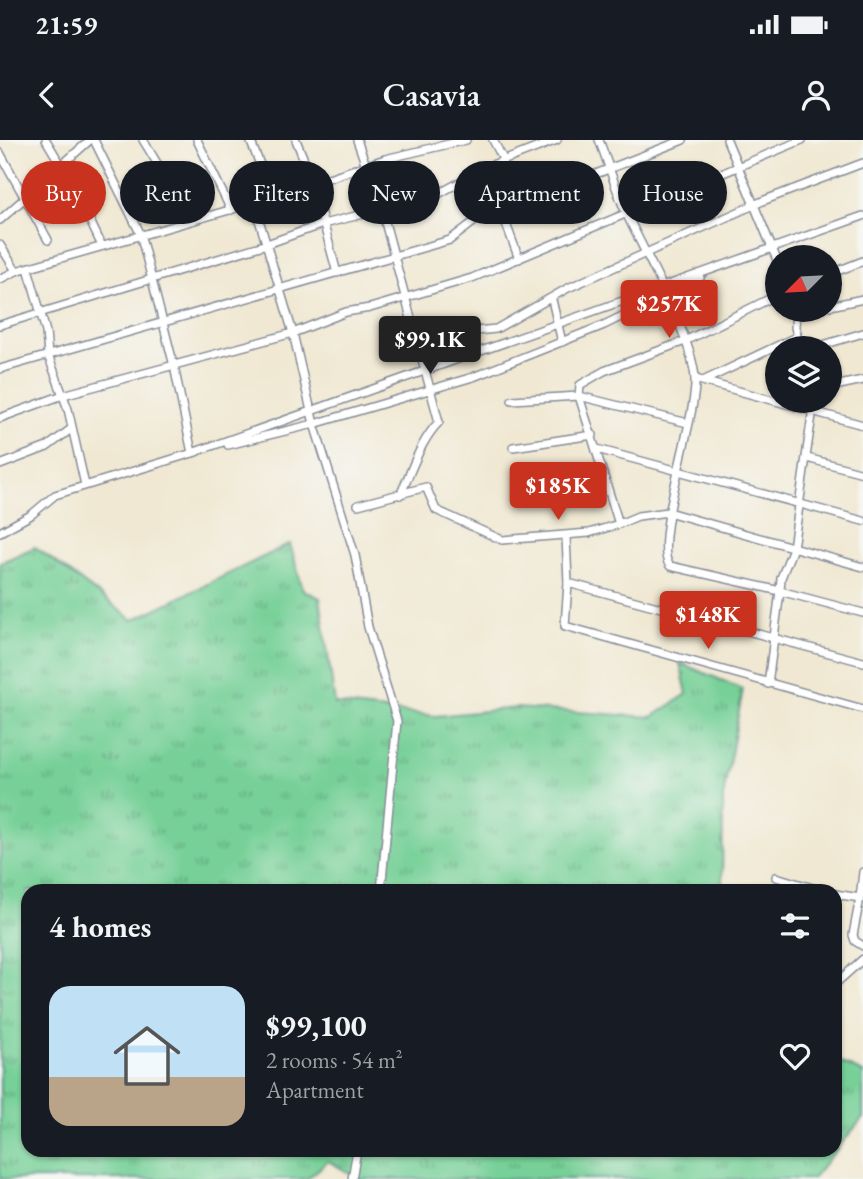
<!DOCTYPE html>
<html lang="en">
<head>
<meta charset="utf-8">
<style>
  :root { --surface:#171b24; --page:#20242c; --text:#f1f3f6; --muted:#9ea1a6; --line:#363941; --accent:#c8321e }
  body { margin:0; font-family:"EB Garamond",serif; background:var(--page); color:var(--text); height:100vh; display:flex; flex-direction:column; font-size:26px; white-space:nowrap }
  * { box-sizing:border-box; margin:0 }
  p { font-size:23px; color:var(--muted) }
  .icon { flex:none; width:38px; height:38px; fill:none; stroke:currentColor; stroke-width:2; stroke-linecap:round; stroke-linejoin:round }
  .map { position:relative; flex:1; overflow:hidden }
  .panel { position:absolute; left:21px; top:744px; width:821px; height:273px; display:flex; flex-direction:column; background:var(--surface); border-radius:21px; box-shadow:0 2px 5px #0004 }
  .panel>* { flex:none }
  .hud { position:absolute; left:21px; top:21px; width:822px; height:63px; display:flex; gap:14px }
  .needle { width:46px; rotate:246deg }
  .fabs { position:absolute; left:765px; top:105px; display:grid; gap:14px }
  .fabs a { display:grid; place-items:center; width:77px; height:77px; border-radius:50%; background:var(--surface); box-shadow:0 2px 5px #0004; font-size:35px }
  .price { position:absolute; translate:-50% -60px; padding:0 16px; border-radius:7px; background:var(--accent); color:#fff; font-size:23px; line-height:46px; filter:drop-shadow(0 2px 4px #0008) }
  .price::after { content:''; position:absolute; left:50%; top:42px; width:21px; height:16px; margin-left:-10px; background:inherit; clip-path:polygon(0 0,100% 0,50% 100%) }
  .price.active { background:#222; color:#fff }
  ul { padding:0; list-style:none }
  li { display:flex; align-items:center; gap:21px; height:175px; padding:0 28px }
  li+li { border-top:2px solid var(--line) }
  li span { display:grid; place-items:center; flex:none; width:196px; height:140px; border-radius:21px; color:#555 }
  li>.icon { margin-inline-start:auto }
  span .icon { width:84px; height:84px; fill:#fffc; stroke-width:1 }
  li b { font-size:30px }
  h2 { display:flex; justify-content:space-between; align-items:center; height:84px; padding:0 28px; font-size:30px }
  .chip { padding:0 24px; border-radius:32px; background:var(--surface); box-shadow:0 2px 5px #0004; font-size:24px; line-height:63px }
  .chip.active { background:var(--accent); color:#fff }
  .status { display:flex; justify-content:space-between; align-items:center; height:49px; padding:0 35px; background:var(--surface); direction:ltr }
  .status svg { height:19px; fill:currentColor }
  header { display:flex; justify-content:space-between; align-items:center; height:91px; padding:0 28px; background:var(--surface); font-size:32px; font-weight:600 }
  .map>svg:first-child { display:block }
  .grass { fill:url(#grass-tufts); stroke:#48807a; stroke-width:2 }
  .lines { fill:none; stroke-linecap:round; stroke-linejoin:round }
  .minor-casing { stroke:#868c98; stroke-width:10 }
  .minor { stroke:#fff; stroke-width:7 }
</style>
</head>
<body>
<div class="status"><b>21:59</b><svg viewBox="0 0 49 12"><path d="M0 12V9h3v3zM5 12V6h3v6zM10 12V3h3v9zM15 12V0h3v12zM26 1h20v11H26zM47 4h2v5h-2z"/></svg></div>
<header><svg class="icon" aria-label="back" viewBox="0 0 24 24"><path d="M15 5l-7 7 7 7"/></svg>Casavia<svg class="icon" aria-label="person" viewBox="0 0 24 24"><circle cx="12" cy="8" r="4"/><path d="M4 21q1-7 8-7t8 7"/></svg></header>
<div class="map">
<svg width="863" height="1039" viewBox="0 0 863 1039">
  <defs>
    <pattern id="grass-tufts" width="24" height="20" patternUnits="userSpaceOnUse" patternTransform="scale(1.75)"><rect width="24" height="20" fill="#76d097"/><path d="M3 7l-1-3M5 7V3M7 7l1-3M15 17l-1-3M17 17v-4M19 17l1-3" fill="none" stroke="#60a97e"/></pattern>
  </defs>
  <rect width="100%" height="100%" fill="#f6f6f2"/>
  <filter id="ink" filterUnits="userSpaceOnUse"><feTurbulence type="fractalNoise" baseFrequency=".0143" numOctaves="2"/><feDisplacementMap in="SourceGraphic" scale="14" xChannelSelector="R" yChannelSelector="G"/><feConvolveMatrix kernelMatrix="1 2 1 2 8 2 1 2 1" color-interpolation-filters="sRGB"/></filter>
  <filter id="wash" filterUnits="userSpaceOnUse"><feTurbulence type="fractalNoise" baseFrequency=".00686" numOctaves="4" result="noise"/><feDisplacementMap in="SourceGraphic" scale="28" xChannelSelector="R" yChannelSelector="G"/><feGaussianBlur stdDeviation="1.57" result="paint"/><feColorMatrix in="noise" values="0 0 0 0 0 0 0 0 0 0 0 0 0 0 0 0 0 1.4 0 .05"/><feComposite in="paint" operator="in"/></filter>
  <g filter="url(#wash)">
    <rect width="100%" height="100%" fill="#f0e8d2"/>
    <polygon class="grass" points="290,404 303,450 320,458 335,564 436,576 516,568 652,577 687,554 680,523 743,549 723,657 722,751 28,751 28,1010 835,1010 835,920 863,933 863,978 812,1039 360,1039 328,1021 307,1039 0,1039 0,423 35,407 133,480"/>
  </g>
  <g filter="url(#ink)">
    <g class="lines">
      <defs>
        <g id="minor">
          <polyline points="46,0 73,45 102,106"/>
          <polyline points="94,0 140,93 174,226 192,313 863,76"/>
          <polyline points="143,0 177,56 187,82"/>
          <polyline points="197,0 231,70"/>
          <polyline points="250,0 273,56"/>
          <polyline points="296,0 311,37 337,133"/>
          <path d="M357,0L382,71L439,282C420,301 412,331 400,355"/>
          <polyline points="493,0 503,19"/>
          <path d="M599,0C609,25 616,51 627,75C646,115 692,197 695,238C698,275 651,405 670,426L780,451L781,438L793,408L814,261"/>
          <polyline points="727,0 777,120"/>
          <polyline points="0,13 48,100"/>
          <polyline points="486,29 519,119"/>
          <polyline points="254,63 293,193 314,284 355,415 368,487 397,581 381,751"/>
          <polyline points="0,80 90,0"/>
          <polyline points="0,105 16,131"/>
          <polyline points="28,128 46,192 48,215 68,269 85,345"/>
          <polyline points="830,134 863,121"/>
          <polyline points="0,139 16,131 254,63 385,19 466,0"/>
          <polyline points="777,155 685,201 604,231 580,245 579,256 619,384 638,376 668,372 863,427"/>
          <polyline points="552,160 562,202"/>
          <polyline points="830,166 863,159"/>
          <polyline points="0,185 267,104 323,84 433,57 487,27 557,0"/>
          <polyline points="418,205 466,192 496,189 568,148 646,113 765,60 863,23"/>
          <polyline points="800,208 795,187 796,170 802,170"/>
          <polyline points="813,208 863,193"/>
          <polyline points="0,229 450,100 475,81 683,0"/>
          <polyline points="695,239 863,285"/>
          <polyline points="703,241 796,197"/>
          <polyline points="830,247 863,240"/>
          <polyline points="512,260 579,256 688,283"/>
          <polyline points="0,278 63,255 293,193 346,172 370,168 472,138 802,0"/>
          <polyline points="228,305 314,284 473,237 604,185 700,138"/>
          <polyline points="513,307 593,295"/>
          <polyline points="597,309 863,381"/>
          <polyline points="807,318 863,333"/>
          <polyline points="0,325 47,307 71,289"/>
          <polyline points="358,365 426,347 436,370 502,400 589,393 619,384"/>
          <polyline points="0,392 31,375 55,355 196,312"/>
          <polyline points="566,396 568,443 863,522"/>
          <polyline points="568,443 565,486 863,569"/>
          <polyline points="768,544 780,451 863,473"/>
          <polyline points="776,737 823,751"/>
          <polyline points="835,754 860,758 863,732"/>
          <polyline points="860,758 853,795 855,801 863,806"/>
          <polyline points="835,844 863,819"/>
          <polyline points="352,1039 357,1010"/>
        </g>
      </defs>
      <use href="#minor" class="minor-casing"/>
      <use href="#minor" class="minor"/>
    </g>
  </g>
</svg>
<div class="fabs">
<a><svg class="needle" viewBox="-14 -14 28 28"><path d="M0-13l5 13h-10z" fill="#e53935"/><path d="M0 13l5-13h-10z" fill="#9ea1a6"/></svg></a>
<a><svg class="icon" aria-label="layers" viewBox="0 0 24 24"><path d="M12 4l9 5-9 5-9-5zM3 14l9 5 9-5"/></svg></a>
</div>
<b class="price" style="left:669px;top:200px">$257K</b>
<b class="price active" style="left:430px;top:236px">$99.1K</b>
<b class="price" style="left:558px;top:382px">$185K</b>
<b class="price" style="left:708px;top:511px">$148K</b>
<div class="hud">
<a class="chip active">Buy</a>
<a class="chip">Rent</a>
<a class="chip">Filters</a>
<a class="chip">New</a>
<a class="chip">Apartment</a>
<a class="chip">House</a>
</div>
<section class="panel">
<h2>4 homes<svg class="icon" aria-label="filters" viewBox="0 0 24 24"><path d="M4 7h16M4 17h16"/><circle cx="9" cy="7" r="2"/><circle cx="15" cy="17" r="2"/></svg></h2>
<ul>
<li><span style="background:linear-gradient(#bfe0f5 65%,#b9a48a 0)"><svg class="icon" aria-label="home" viewBox="0 0 24 24"><path d="M3 11l9-7 9 7M6 9v11h12V9"/></svg></span><div><b>$99,100</b><p>2 rooms · 54 m²</p><p>Apartment</p></div><svg class="icon" aria-label="heart" viewBox="0 0 24 24"><path d="M12 20l-8-8c-3-5 5-10 8-4 3-6 11-1 8 4z"/></svg></li>
</ul>
</section>
</div>
</body>
</html>
